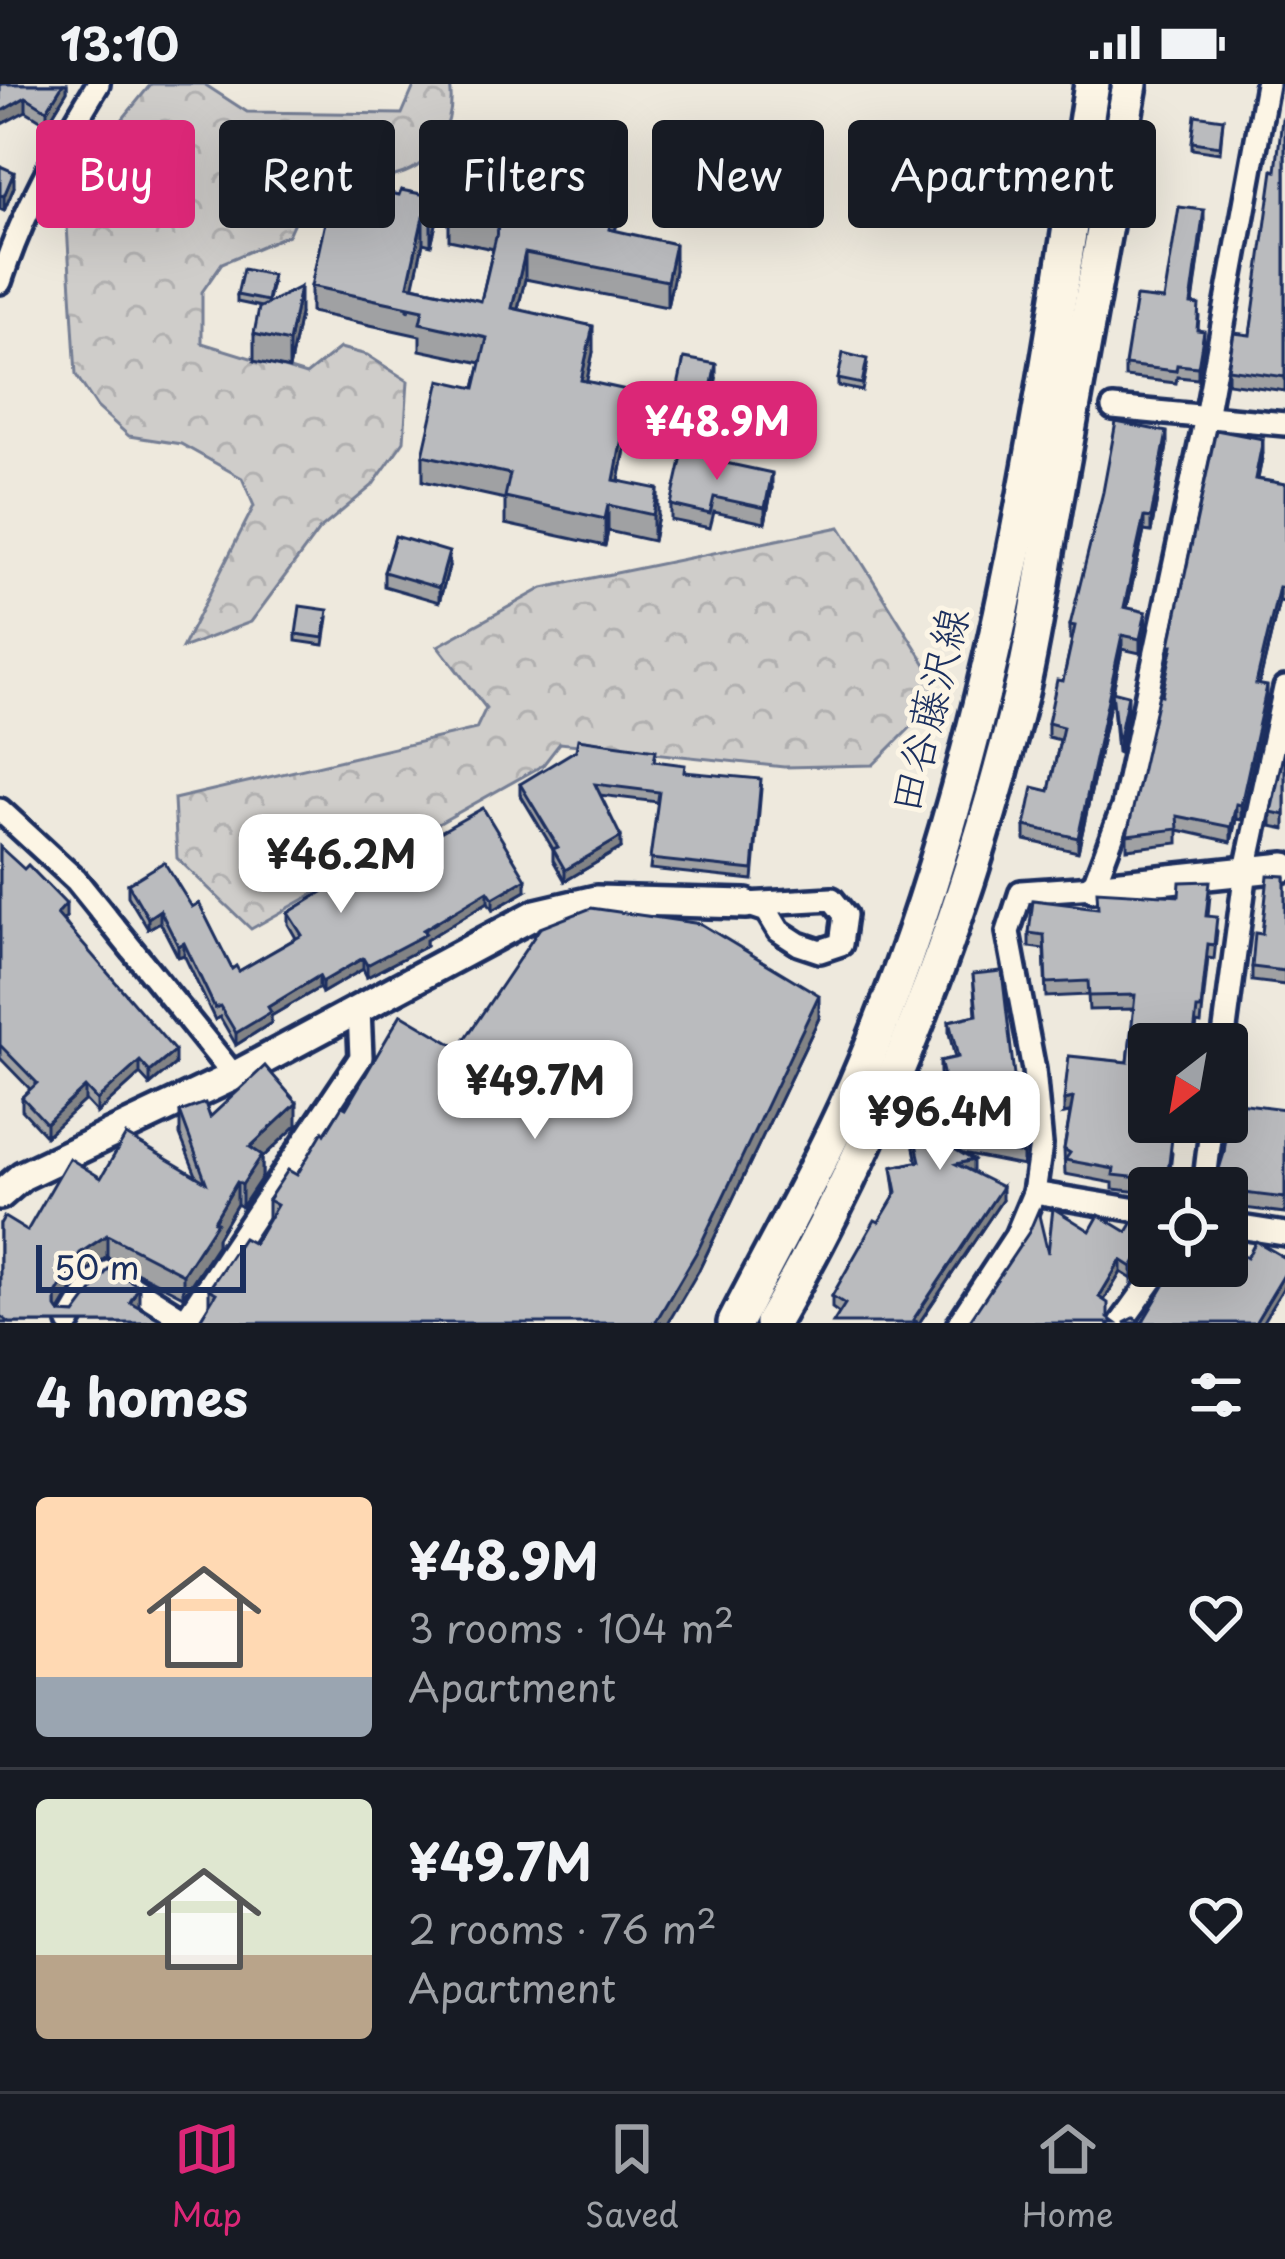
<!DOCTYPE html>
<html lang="en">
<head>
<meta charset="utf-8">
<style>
  :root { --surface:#171b24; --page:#242831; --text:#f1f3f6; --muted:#9ea1a6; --line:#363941; --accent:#db2777 }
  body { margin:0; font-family:"Playpen Sans","Klee One",sans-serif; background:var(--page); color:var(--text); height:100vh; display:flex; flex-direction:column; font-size:45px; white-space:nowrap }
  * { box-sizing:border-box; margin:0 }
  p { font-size:39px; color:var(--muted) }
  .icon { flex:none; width:66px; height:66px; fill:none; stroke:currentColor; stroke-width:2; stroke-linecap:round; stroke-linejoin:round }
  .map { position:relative; height:1239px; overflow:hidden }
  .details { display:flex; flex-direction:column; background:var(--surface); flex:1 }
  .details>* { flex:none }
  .top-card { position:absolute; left:36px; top:36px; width:1215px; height:108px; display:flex; gap:24px }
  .needle { width:78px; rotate:211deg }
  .controls { position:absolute; left:1128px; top:939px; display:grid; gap:24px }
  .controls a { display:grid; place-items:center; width:120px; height:120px; border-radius:12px; background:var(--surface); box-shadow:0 12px 48px #0002; font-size:60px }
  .scale { position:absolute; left:36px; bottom:30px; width:210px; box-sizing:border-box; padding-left:12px; border:6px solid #1b2f5e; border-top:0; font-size:33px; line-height:42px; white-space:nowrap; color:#1b2f5e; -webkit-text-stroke:9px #fcf5e5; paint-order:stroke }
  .price { position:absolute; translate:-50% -102px; padding:0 27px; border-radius:24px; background:#fff; color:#222; font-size:39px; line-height:78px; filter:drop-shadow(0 3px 6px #0008) }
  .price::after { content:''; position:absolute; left:50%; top:72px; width:36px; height:27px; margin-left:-18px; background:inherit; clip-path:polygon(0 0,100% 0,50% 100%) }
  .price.selected { background:var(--accent); color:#fff }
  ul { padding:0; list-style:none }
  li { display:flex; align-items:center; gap:36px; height:300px; padding:0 36px }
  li+li { border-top:3px solid var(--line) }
  li span { display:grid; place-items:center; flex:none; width:336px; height:240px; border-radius:12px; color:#555 }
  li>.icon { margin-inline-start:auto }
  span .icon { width:144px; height:144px; fill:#fffc; stroke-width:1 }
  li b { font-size:51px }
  h2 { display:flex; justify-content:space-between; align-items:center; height:144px; padding:0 36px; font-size:51px }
  .pill { padding:0 42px; border-radius:12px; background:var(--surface); box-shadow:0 12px 48px #0002; font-size:42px; line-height:108px }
  .pill.selected { background:var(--accent); color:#fff }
  .status { display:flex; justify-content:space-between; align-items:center; height:84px; padding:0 60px; background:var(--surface); direction:ltr }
  .status svg { height:33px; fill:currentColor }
  .menu { display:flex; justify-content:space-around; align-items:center; height:168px; border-top:3px solid var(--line); background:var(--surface); font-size:33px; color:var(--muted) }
  .menu a { display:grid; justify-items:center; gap:6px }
  .menu .selected { color:var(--accent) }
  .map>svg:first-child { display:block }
  .forest { fill:url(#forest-crowns); stroke:#757e94; stroke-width:3 }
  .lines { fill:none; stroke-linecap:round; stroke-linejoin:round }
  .minor-casing { stroke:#1b2f5e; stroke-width:30 }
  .tertiary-casing { stroke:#1b2f5e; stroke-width:36 }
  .secondary-casing { stroke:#1b2f5e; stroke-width:42 }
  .minor { stroke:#fcf5e5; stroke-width:21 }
  .tertiary { stroke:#fcf5e5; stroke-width:27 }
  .secondary { stroke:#fcf5e5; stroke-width:33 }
  .wall { fill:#a0a1a3; stroke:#1b2f5e; stroke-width:3 }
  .shaded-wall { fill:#828385; stroke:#1b2f5e; stroke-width:3 }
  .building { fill:#babbbe; stroke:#1b2f5e; stroke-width:3 }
  .labels { text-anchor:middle; stroke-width:10; stroke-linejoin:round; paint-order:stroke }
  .street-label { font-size:42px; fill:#1b2f5e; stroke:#fcf5e5 }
</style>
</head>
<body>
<div class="status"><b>13:10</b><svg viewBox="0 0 49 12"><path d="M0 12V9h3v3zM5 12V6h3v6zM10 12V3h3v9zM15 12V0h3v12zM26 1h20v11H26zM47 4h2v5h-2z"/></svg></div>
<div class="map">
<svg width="1285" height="1239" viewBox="0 0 1285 1239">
  <defs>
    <pattern id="forest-crowns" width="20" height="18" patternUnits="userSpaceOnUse" patternTransform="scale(3)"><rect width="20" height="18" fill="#cfcdca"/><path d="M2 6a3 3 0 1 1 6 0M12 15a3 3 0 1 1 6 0" fill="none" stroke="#b1b0b0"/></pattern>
  </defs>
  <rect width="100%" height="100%" fill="#eee9dd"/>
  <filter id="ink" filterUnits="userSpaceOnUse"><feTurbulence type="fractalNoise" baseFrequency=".00833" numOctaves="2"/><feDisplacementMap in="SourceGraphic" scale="24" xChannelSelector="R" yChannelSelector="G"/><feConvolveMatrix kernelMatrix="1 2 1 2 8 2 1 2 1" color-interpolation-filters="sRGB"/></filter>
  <g filter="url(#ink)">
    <g class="forest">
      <path d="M151,0H204L247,28L402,30L415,0H450C456,37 437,80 398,91C373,99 339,96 312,98L288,151L222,179L202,208V259L306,291L340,264L367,271L408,297L404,357L372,402L319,446L251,538L182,564L254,422L242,394L181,360L129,352L97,323L76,291L67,141L79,89Z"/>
      <polygon points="840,443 937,598 910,644 873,681 784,683 560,659 543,681 251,845 177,774 174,715 476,645 486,624 438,562 543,504"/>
    </g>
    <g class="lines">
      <defs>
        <g id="minor">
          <path d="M0,198C23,126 59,64 98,0"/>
          <polyline points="1113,324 1285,340"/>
          <polyline points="0,726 76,796 234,992"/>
          <polygon points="832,815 845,831 841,860 820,867 799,860 779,847 767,827 746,820"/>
          <polyline points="1223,960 1246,786 1285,604"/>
          <polyline points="1204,1104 1212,1038"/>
          <polyline points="1034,1109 1149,1128"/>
          <polyline points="1227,1141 1285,1150"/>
          <polyline points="69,1239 92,1200 109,1188 185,1236 361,973 359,926"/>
          <polyline points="959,1239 1016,1152 1034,1109 1041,1061 1034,986 1008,848 1021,808 1093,803 1123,723 1206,333 1267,0"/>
          <polyline points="1121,1239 1162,1182"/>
        </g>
        <g id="tertiary">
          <polyline points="1093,803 1285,783"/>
          <polyline points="0,1111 22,1092 234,992 536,830 596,816 746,820"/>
        </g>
        <g id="secondary">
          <path d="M735,1239C779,1153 828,1068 865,979C995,668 1041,330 1092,0"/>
          <path d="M772,1239C885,1044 968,826 1021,608C1036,546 1044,482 1055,420C1081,280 1105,140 1130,0"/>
        </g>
      </defs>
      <use href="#minor" class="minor-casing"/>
      <use href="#tertiary" class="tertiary-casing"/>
      <use href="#secondary" class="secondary-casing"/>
      <use href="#minor" class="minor"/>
      <use href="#tertiary" class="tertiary"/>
      <use href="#secondary" class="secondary"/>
    </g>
    <g class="wall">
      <polygon points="0,0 67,0 67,7 47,40 26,27"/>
      <polygon points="1223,35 1220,69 1192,65 1192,58"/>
      <polygon points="1285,35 1285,307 1228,299 1228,285 1250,251"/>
      <polygon points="0,82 14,103 4,127 0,125"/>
      <polygon points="401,106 436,140 431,161 423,159 413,202 481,217 493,165 449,156 449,130 616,143 615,147 675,186 667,223 525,195 518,225 593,268 586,298 631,334 619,397 658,431 653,457 608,447 605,462 505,440 505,415 423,397 423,371 475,304 481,279 420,266 420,252 311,228 311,202 399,111"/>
      <polygon points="1204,138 1193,220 1199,232 1198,246 1204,259 1198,295 1177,293 1176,299 1125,293 1125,281 1164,216"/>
      <polygon points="272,199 267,220 300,230 289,285 254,277 254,250 261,223 237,218 237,211"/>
      <polygon points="867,282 862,307 838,302 838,295"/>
      <polygon points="716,295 710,324 678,317 678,302"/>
      <polygon points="1167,362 1151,448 1144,447 1127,524 1146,542 1140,569 1122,565 1113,607 1128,625 1119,669 1117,668 1112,611 1078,768 1025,756 1025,742 1049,707 1060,656 1048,653 1048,639 1063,597 1072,555 1070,555 1070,541"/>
      <polygon points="1263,369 1258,395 1285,400 1285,518 1279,517 1259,600 1267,616 1241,736 1236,735 1231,758 1178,746 1178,759 1127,765 1127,751 1170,575 1170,561"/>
      <polygon points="722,378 772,404 765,439 714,428 710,444 671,436 671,421"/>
      <polygon points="449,483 439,518 384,502 384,488"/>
      <polygon points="328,534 324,561 296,557 296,550"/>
      <polygon points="1285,665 1285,745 1271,742 1271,728"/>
      <polygon points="656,678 684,688 761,705 753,796 650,785 658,718 600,711 621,764 565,797 553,776 553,765 520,710 520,700"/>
      <polygon points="0,763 66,833 63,836 175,980 150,1001 140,990 97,1029 85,1016 46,1052 22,1026 22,1013 30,1005 0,974"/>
      <polygon points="1285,792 1285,901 1252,897 1252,883 1262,850"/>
      <polygon points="128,800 192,823 232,885 239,887 296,854 288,840 288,829 320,810 320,805 348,800 526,807 493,826 488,818 426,856 426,862 367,893 363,885 322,909 319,904 271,932 271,939 236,961 220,933 215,936 184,871 178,873 160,838 148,845 128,812"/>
      <polygon points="1210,811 1208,832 1217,847 1214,875 1208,874 1201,940 1197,939 1194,960 1149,960 1149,1038 1164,1038 1162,1053 1172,1069 1168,1104 1149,1104 1149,1109 1113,1105 1113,1099 1065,1090 1064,1065 1070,1029 1064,1030 1128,978 1134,925 1089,926 1088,911 1046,913 1044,865 1029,863 1029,849 1179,812"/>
      <polygon points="973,890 1023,1070 1023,1082 963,1070 973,1088 1002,1116 919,1239 839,1229 832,1224 832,1212 896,1111 892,1083 917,1078 909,1041 909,1029 948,1021 940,989 940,977 955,974 949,949 949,937 976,931"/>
      <polygon points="819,934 699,1186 209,1221 209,1205 254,1160 268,1136 268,1116 297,1091 346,1024 459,964"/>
      <polygon points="1285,1025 1285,1129 1227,1122 1227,1104"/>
      <polygon points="180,1028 297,1041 262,1074 262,1093 242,1123 237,1120 217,1154 217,1161 183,1212 107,1173 80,1192 59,1227 60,1229 75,1230 139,1224 166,1239 0,1239 0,1140 27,1147 101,1094 196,1091 180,1051"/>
      <polygon points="1090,1147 1149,1148 1149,1167 1132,1195 1121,1188 1104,1216 1108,1234 968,1239 1048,1169"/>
    </g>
    <g class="shaded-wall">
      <polygon points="63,0 67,0 67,7 47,40 47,26"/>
      <polygon points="26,13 26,27 0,41 0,28"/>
      <polygon points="14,88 14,103 4,127 4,112"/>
      <polygon points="436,113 436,140 431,161 431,135"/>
      <polygon points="616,116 616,143 609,172 609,145"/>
      <polygon points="1204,126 1204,138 1191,231 1191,220"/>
      <polygon points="423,133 423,159 408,228 408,201"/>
      <polygon points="675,160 675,186 667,223 667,197"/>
      <polygon points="525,169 525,195 512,250 512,224"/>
      <polygon points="300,203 300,230 289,285 289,258"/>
      <polygon points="593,242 593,268 581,323 581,296"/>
      <polygon points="1204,247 1204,259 1198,295 1198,283"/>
      <polygon points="716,280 716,295 710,324 710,309"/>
      <polygon points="631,307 631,334 614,422 614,396"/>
      <polygon points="1167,348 1167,362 1151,448 1151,434"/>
      <polygon points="1263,355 1263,369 1255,409 1255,395"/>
      <polygon points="772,389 772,404 765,439 765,424"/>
      <polygon points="658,405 658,431 653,457 653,431"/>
      <polygon points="608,421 608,447 605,462 605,435"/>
      <polygon points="1144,433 1144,447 1124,537 1124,523"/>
      <polygon points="449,468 449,483 439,518 439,504"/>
      <polygon points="1279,503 1279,517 1256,614 1256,600"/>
      <polygon points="1146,528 1146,542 1140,569 1140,555"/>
      <polygon points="1122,551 1122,565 1078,768 1078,754"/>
      <polygon points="1267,602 1267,616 1241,736 1241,721"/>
      <polygon points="1128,611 1128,625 1119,669 1119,654"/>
      <polygon points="1236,720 1236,735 1231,758 1231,743"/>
      <polygon points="621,753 621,764 565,797 565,786"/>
      <polygon points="526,795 526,807 493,826 493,814"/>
      <polygon points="488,807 488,818 426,856 426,862 367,893 367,881"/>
      <polygon points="66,820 66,833 57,843 57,830"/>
      <polygon points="160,826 160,838 148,845 148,834"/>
      <polygon points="184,859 184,871 178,873 178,862"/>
      <polygon points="363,874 363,885 322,909 322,898"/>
      <polygon points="319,892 319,904 271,932 271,939 236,961 236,949 268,923"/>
      <polygon points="819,911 819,934 699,1186 668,1239 655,1239"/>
      <polygon points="175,967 175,980 150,1001 150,988"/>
      <polygon points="140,977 140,990 97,1029 97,1016"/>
      <polygon points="85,1003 85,1016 46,1052 46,1039"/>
      <polygon points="1073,1014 1073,1028 1064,1030 1064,1016"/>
      <polygon points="297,1019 297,1041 262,1074 262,1093 242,1123 242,1101 250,1063"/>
      <polygon points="973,1076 973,1088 956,1080"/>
      <polygon points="237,1098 237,1120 217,1154 217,1161 183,1212 183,1190"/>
      <polygon points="1002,1103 1002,1116 919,1239 913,1236"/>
      <polygon points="107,1151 107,1173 80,1192 56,1232 56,1210 80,1169"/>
      <polygon points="1149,1155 1149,1167 1132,1195 1132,1183"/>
      <polygon points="1121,1176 1121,1188 1099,1225 1099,1213"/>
      <polygon points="1285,1189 1285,1201 1262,1239 1255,1239"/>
      <polygon points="139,1202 139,1225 130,1218"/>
    </g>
    <g class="building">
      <polygon points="0,0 63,0 47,26 26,13 0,28"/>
      <polygon points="1195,31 1223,35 1220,62 1192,58"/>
      <polygon points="1282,35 1285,35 1285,293 1228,285 1234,249 1250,251 1273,86 1276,87"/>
      <polygon points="460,78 616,116 609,145 675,160 667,197 525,169 512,224 593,242 581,296 631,307 614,396 658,405 653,431 608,421 605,435 505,413 510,390 423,371 440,296 475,304 487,254 420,239 423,226 311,202 334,97 399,111 401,106 436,113 431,135 423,133 408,201 481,217 499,140 449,130"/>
      <polygon points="0,82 14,88 4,112 0,111"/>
      <polygon points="1179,123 1204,126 1191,220 1199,221 1197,246 1204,247 1198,283 1177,281 1176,287 1125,281 1136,213 1164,216"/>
      <polygon points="243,185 272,191 267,217 237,211"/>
      <polygon points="300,203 289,258 254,250 259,224"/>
      <polygon points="843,269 867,275 862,300 838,295"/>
      <polygon points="684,274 716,280 710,309 678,302"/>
      <polygon points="1116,338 1167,348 1151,434 1144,433 1124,523 1146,528 1140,555 1122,551 1078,754 1025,742 1033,703 1049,707 1063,643 1048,639 1057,596 1063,597 1075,542 1070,541 1103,408"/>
      <polygon points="1216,346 1263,355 1255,395 1285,400 1285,504 1279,503 1256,600 1267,602 1241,721 1236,720 1231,743 1177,732 1178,745 1127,751 1159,610 1162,611 1173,561 1170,561"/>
      <polygon points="684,363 722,372 721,378 772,389 765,424 714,413 710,430 671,421"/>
      <polygon points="395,452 449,468 439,504 384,488"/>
      <polygon points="300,522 328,526 324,554 296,550"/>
      <polygon points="1112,607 1128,611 1119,654 1117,654"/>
      <polygon points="578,655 656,666 654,677 685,681 684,688 761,695 753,786 650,775 659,708 595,700 621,753 565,786 553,765 558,763 520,700 576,666"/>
      <polygon points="1285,665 1285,731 1271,728"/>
      <polygon points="483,724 526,795 493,814 488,807 423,846 426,850 367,881 363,874 322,898 319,892 268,923 271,928 236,949 220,922 215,924 184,859 178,862 160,826 148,834 128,800 164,778 192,823 199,819 232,885 236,882 239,887 302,851 288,829 322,808 320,805 343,791 348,800"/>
      <polygon points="0,763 24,785 28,781 66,820 57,830 175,967 150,988 140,977 97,1016 85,1003 46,1039 22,1013 37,999 0,961"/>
      <polygon points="1268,791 1285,792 1285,887 1252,883 1255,849 1262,850"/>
      <polygon points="1210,797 1206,832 1217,833 1214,861 1208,860 1201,925 1197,925 1193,960 1149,960 1149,1038 1162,1038 1161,1053 1172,1054 1167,1097 1113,1091 1114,1085 1065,1076 1070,1069 1064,1065 1073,1014 1064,1016 1069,972 1128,978 1135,911 1089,912 1088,897 1046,899 1044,851 1029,849 1033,816 1098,824 1097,807 1179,812 1180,798"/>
      <polygon points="591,824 701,840 819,911 699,1164 655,1239 198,1239 216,1209 209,1205 243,1154 254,1160 277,1121 268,1116 288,1086 297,1091 323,1047 325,1050 342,1022 346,1024 401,930 459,964 540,844"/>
      <polygon points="1002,887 1023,1070 934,1053 973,1076 956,1080 1002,1103 913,1236 919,1239 833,1239 845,1220 832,1212 875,1136 879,1138 897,1108 892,1083 920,1077 909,1029 951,1020 940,977 958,973 949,937 977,931 973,890"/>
      <polygon points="265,982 297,1019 250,1063 262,1071 242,1101 237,1098 214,1137 217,1138 183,1190 107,1151 80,1169 56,1210 56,1223 60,1229 75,1230 109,1184 139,1202 130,1218 166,1239 10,1239 0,1232 0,1140 4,1133 27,1147 69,1074 101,1094 126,1051 206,1098 180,1028 205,1019 210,1033"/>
      <polygon points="1230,1018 1285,1025 1285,1114 1227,1107 1227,1104 1213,1104 1224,1069"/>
      <polygon points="1053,1124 1090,1147 1099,1131 1127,1148 1133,1138 1149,1148 1149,1155 1132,1183 1121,1176 1099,1213 1108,1219 1108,1234 1115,1239 968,1239 1029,1148 1038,1127 1048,1169"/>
      <polygon points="1256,1157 1285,1174 1285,1189 1255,1239 1124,1239 1134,1234 1142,1239 1171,1190 1176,1194 1184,1182 1227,1182 1227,1162 1247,1174"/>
    </g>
  </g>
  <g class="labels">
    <g class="street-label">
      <text transform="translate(929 626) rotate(-76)" y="15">田谷藤沢線</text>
    </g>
  </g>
</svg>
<div class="controls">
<a><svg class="needle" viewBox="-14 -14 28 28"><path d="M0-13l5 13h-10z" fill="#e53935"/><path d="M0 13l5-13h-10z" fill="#9ea1a6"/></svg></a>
<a><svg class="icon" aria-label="locate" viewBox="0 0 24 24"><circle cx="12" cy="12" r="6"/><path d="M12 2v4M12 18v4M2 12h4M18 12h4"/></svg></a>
</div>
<div class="scale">50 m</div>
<b class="price selected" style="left:717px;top:399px">¥48.9M</b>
<b class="price" style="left:341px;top:832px">¥46.2M</b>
<b class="price" style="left:535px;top:1058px">¥49.7M</b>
<b class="price" style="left:940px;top:1089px">¥96.4M</b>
<div class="top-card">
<a class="pill selected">Buy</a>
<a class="pill">Rent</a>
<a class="pill">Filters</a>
<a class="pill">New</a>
<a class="pill">Apartment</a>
</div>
</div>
<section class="details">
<h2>4 homes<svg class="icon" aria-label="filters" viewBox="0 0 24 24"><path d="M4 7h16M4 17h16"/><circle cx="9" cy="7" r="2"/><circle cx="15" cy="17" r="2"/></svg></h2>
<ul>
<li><span style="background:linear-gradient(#ffd9b3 75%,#9aa5b1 0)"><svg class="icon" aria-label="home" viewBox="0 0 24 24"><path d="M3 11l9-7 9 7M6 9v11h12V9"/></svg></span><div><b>¥48.9M</b><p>3 rooms · 104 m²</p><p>Apartment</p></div><svg class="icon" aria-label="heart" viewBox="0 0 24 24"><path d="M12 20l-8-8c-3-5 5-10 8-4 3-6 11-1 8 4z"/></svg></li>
<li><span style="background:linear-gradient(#dfe7d0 65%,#b9a48a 0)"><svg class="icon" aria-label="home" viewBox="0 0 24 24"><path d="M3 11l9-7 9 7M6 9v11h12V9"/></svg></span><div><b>¥49.7M</b><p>2 rooms · 76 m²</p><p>Apartment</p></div><svg class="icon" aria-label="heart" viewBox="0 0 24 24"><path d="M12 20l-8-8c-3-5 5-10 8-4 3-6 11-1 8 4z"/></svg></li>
</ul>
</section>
<nav class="menu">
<a class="selected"><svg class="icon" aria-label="map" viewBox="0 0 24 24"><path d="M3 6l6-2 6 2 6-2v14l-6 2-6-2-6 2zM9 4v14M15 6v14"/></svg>Map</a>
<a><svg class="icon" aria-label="saved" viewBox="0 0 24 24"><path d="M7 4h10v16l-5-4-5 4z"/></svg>Saved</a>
<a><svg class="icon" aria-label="home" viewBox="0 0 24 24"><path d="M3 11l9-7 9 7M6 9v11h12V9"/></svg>Home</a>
</nav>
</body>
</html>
